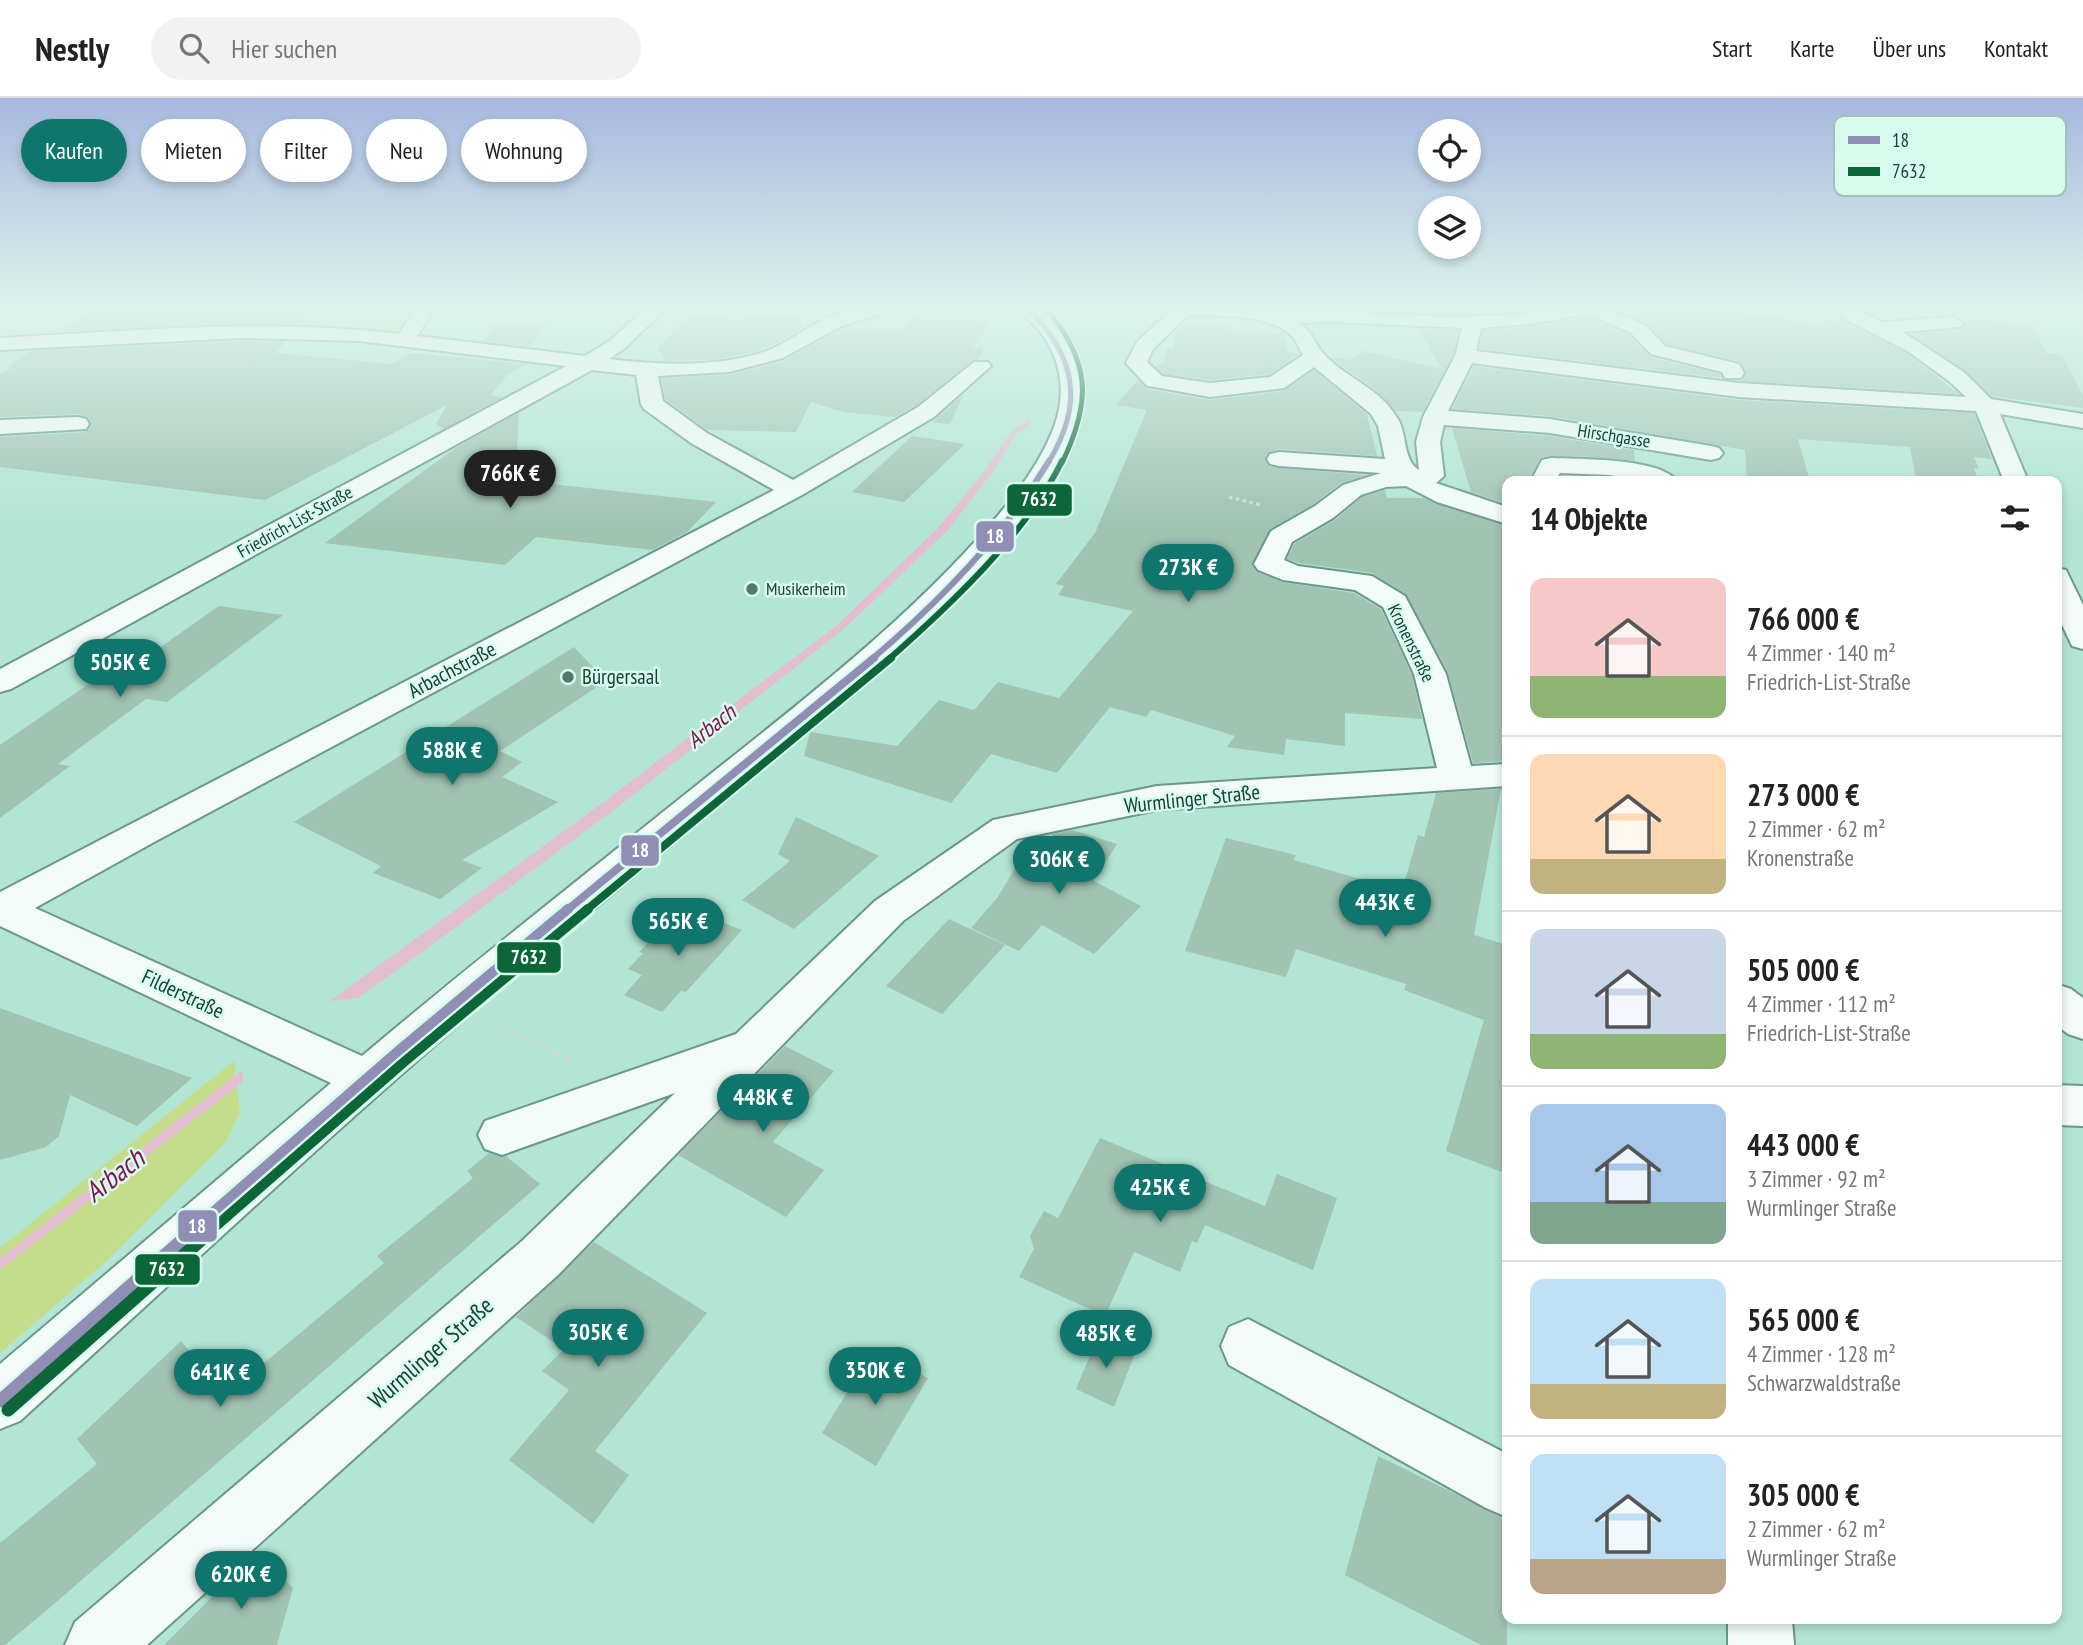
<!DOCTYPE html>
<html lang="de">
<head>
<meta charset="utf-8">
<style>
  :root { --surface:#fff; --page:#f2f2f2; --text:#222; --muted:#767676; --line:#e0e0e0; --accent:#0f766e }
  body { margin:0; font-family:"PT Sans Narrow",sans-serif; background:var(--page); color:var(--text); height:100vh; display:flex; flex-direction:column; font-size:26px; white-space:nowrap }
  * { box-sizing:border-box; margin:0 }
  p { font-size:23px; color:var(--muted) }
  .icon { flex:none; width:38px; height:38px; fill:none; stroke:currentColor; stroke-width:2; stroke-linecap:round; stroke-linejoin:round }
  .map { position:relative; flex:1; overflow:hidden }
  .sheet { position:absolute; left:1502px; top:378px; width:560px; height:1148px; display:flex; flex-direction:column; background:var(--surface); border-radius:14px; box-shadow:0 4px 10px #0003 }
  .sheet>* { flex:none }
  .top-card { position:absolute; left:21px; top:21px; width:665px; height:63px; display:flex; gap:14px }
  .tools { position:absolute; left:1418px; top:21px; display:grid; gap:14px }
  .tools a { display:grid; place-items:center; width:63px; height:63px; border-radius:50%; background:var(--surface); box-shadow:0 4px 10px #0003; font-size:35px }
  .price { position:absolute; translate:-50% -60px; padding:0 16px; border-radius:24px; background:var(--accent); color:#fff; font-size:23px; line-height:46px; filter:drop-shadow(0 2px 4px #0008) }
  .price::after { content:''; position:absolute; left:50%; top:42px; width:21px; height:16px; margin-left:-10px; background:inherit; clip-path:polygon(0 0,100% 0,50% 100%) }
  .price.active { background:#222; color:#fff }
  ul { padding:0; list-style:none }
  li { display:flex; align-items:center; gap:21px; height:175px; padding:0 28px }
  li+li { border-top:2px solid var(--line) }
  li span { display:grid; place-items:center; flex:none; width:196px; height:140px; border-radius:14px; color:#555 }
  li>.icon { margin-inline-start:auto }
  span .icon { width:84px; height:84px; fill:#fffc; stroke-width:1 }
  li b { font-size:30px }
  h2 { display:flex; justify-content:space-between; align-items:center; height:84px; padding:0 28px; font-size:30px }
  .pill { padding:0 24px; border-radius:32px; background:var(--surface); box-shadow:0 4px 10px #0003; font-size:24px; line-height:63px }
  .pill.active { background:var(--accent); color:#fff }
  header { display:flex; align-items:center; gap:42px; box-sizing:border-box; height:98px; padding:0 35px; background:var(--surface); border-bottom:2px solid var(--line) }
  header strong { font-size:33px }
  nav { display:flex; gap:38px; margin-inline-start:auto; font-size:24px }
  .search { width:490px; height:63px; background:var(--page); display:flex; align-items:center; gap:18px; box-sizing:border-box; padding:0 24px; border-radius:38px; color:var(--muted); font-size:26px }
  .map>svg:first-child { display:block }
  .green { fill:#c4dd8b }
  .water { fill:#e3bed0 }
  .building { fill:#a0c3b2 }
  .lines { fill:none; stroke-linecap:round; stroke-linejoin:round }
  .minor-casing { stroke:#6a978a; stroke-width:4 }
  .path-far1 { stroke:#cbdbd6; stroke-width:3.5; stroke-dasharray:3.5 3.5; stroke-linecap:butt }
  .path { stroke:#cbdbd6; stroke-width:5; stroke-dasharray:6 6; stroke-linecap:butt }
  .minor { fill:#f3fbf9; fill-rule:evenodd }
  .bus-1-far4-casing { stroke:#d8fbee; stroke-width:8 }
  .bus-1-far3-casing { stroke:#d8fbee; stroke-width:10 }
  .bus-1-far2-casing { stroke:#d8fbee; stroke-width:12 }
  .bus-1-far1-casing { stroke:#d8fbee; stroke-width:16 }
  .bus-1-casing { stroke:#d8fbee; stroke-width:18 }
  .bus-2-far4-casing { stroke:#d8fbee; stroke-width:8 }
  .bus-2-far3-casing { stroke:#d8fbee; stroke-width:10 }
  .bus-2-far2-casing { stroke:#d8fbee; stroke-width:12 }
  .bus-2-far1-casing { stroke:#d8fbee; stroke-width:16 }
  .bus-2-casing { stroke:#d8fbee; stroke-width:18 }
  .bus-1-far4 { stroke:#918eb6; stroke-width:5 }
  .bus-1-far3 { stroke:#918eb6; stroke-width:6 }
  .bus-1-far2 { stroke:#918eb6; stroke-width:8 }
  .bus-1-far1 { stroke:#918eb6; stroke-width:10 }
  .bus-1 { stroke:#918eb6; stroke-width:13 }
  .bus-2-far4 { stroke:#0c6638; stroke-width:5 }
  .bus-2-far3 { stroke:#0c6638; stroke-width:6 }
  .bus-2-far2 { stroke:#0c6638; stroke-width:8 }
  .bus-2-far1 { stroke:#0c6638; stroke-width:10 }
  .bus-2 { stroke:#0c6638; stroke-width:13 }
  .poi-dot { fill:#4f7a6d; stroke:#d8fbee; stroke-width:2.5 }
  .labels { text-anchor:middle; stroke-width:5; stroke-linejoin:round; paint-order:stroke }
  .far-street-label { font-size:18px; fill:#194135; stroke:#d8fbee }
  .far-poi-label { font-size:18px; fill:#194135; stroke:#d8fbee; text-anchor:start }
  .street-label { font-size:21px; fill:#194135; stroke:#d8fbee }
  .poi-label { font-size:21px; fill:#194135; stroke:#d8fbee; text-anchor:start }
  .water-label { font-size:23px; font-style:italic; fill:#811354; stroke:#d8fbee }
  .near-street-label { font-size:24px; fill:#194135; stroke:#d8fbee }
  .near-water-label { font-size:28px; font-style:italic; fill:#811354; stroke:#d8fbee }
  .key { fill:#d8fbee; stroke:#9fc3b6; stroke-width:2 }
  .key-label { font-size:19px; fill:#194135 }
  .line-badge { stroke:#d8fbee; stroke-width:2.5 }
  .badge-label { font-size:19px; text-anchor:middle; font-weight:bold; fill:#fff }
</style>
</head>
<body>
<header>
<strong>Nestly</strong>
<div class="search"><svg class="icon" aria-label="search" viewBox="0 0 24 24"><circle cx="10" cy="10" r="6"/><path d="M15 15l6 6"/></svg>Hier suchen</div>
<nav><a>Start</a><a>Karte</a><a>Über uns</a><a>Kontakt</a></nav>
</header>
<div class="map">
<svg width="2083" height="1547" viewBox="0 0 2083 1547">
  <rect width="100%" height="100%" fill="#b2e5d4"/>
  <g class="green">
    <polygon points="333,210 419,210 402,235 318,230"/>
    <polygon points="234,963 240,1014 226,1044 102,1167 0,1255 0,1150"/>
  </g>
  <g class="water">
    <polygon points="1029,321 1031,326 1015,337 994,372 948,432 845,530 618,709 429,849 358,900 330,903 597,709 836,528 938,430 986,371 1011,334"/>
    <polygon points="242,972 243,984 0,1172 0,1160"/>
  </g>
  <g class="building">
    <polygon points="96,210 314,210 300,226 199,227 60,234"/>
    <polygon points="1405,210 1538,210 1449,216 1408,214"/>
    <polygon points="1614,210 1739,210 1738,214 1825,227 1825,221 1845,224 1908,256 1959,296 1741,283 1746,274 1740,263 1666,246 1646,225"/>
    <polygon points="803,215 801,231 775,246 750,255 711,262 663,263 664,258 657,251 688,219 745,221 745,217"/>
    <polygon points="1588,219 1629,237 1650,259 1720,276 1722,280 1479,251 1483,232 1530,229"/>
    <polygon points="910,220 992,223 973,250 984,249 979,261 972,262 917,307 895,319 843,314 811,304 796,334 707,332 665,301 661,280 730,277 784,263 840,231 903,231"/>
    <polygon points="1978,221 2033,228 2046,255 2062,257 2083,298 2083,310 1991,298 1966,273 1911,236 1960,232 1965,223"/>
    <polygon points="1186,225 1231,227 1231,233 1284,235 1288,254 1299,256 1269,276 1210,282 1163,276 1155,268 1164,266 1167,250 1174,250 1175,238"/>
    <polygon points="493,228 547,228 530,249 484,243"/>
    <polygon points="1418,231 1459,232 1453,257 1423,314 1395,313 1374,291 1331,259 1352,262 1363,253 1442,271"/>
    <polygon points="242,243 285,244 276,255 392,266 411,255 527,266 508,276 491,297 503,299 444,331 436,326 447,307 265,402 0,369 0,339 86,334 91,327 88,320 78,316 0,319 0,277 13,268 7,269 31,253"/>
    <polygon points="1474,268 1739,302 1974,315 1992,361 1974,359 1979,371 1974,370 1978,383 1916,383 1910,349 1798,341 1810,383 1747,383 1745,352 1550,318 1452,311"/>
    <polygon points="1314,272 1367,316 1377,358 1279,351 1268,355 1265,362 1269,369 1367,377 1341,385 1314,406 1270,431 1252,467 1257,474 1282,484 1354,495 1381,511 1412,577 1422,621 1345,615 1345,648 1286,641 1284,657 1227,649 1235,638 1151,612 1146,619 1110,609 1057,675 991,656 951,705 804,658 810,634 897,648 939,602 974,612 998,584 1059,600 1133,513 1058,497 1064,488 1056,486 1095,435 1147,312 1116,307 1138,282 1147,291 1210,302 1284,293"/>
    <polygon points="964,296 950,326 932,324 936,321"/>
    <polygon points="519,315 515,382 716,404 687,434 653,452 536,439 505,467 325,445 457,349"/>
    <polygon points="1452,330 1550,338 1634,352 1635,363 1580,358 1541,359 1529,382 1507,380 1507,406 1471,394"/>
    <polygon points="912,338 965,346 904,404 852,394"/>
    <polygon points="1561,378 1610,380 1630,383 1558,383"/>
    <polygon points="1385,392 1387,400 1424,400 1507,428 1506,663 1473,665 1448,575 1406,496 1372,475 1299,465 1287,461 1294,446 1335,422 1362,399"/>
    <polygon points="219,508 283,517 167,604 146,601 58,666 70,668 0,720 0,647 106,574 122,576"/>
    <polygon points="574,549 606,583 500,653 522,664 502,679 558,704 462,762 482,770 440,801 373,775 381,768 294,724"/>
    <polygon points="1501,691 1474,837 1507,847 1507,1076 1446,1053 1484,922 1404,892 1406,886 1296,851 1286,879 1185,853 1226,740 1296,757 1294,762 1402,793 1418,737 1424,739 1436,695"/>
    <polygon points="796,719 879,758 794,831 742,802 790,763 778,756"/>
    <polygon points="1073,732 1117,746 1094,783 1141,808 1094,856 1042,827 1019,853 971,830 997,800 1027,751 1042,755 1053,736"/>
    <polygon points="683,810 742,832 686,894 681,893 662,914 624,897 642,877 628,871 643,855 639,854"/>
    <polygon points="949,821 1005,847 942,916 886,888"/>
    <polygon points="0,910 192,980 137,1028 70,997 59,1038 46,1049 0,1062"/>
    <polygon points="785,948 834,973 773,1044 824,1072 786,1119 678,1057"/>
    <polygon points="1100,1040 1265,1108 1277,1076 1337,1100 1313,1172 1205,1127 1197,1145 1192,1143 1180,1174 1134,1154 1105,1218 1019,1179 1034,1151 1030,1138 1044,1113 1058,1120"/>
    <polygon points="489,1055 501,1059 506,1058 540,1086 47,1512 5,1547 0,1547 0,1445 97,1366 77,1341 181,1243 227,1296 384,1165 377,1158 473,1080 467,1073"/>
    <polygon points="594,1144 707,1215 595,1353 629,1377 593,1426 509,1362 569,1292 542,1273 564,1251 516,1219"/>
    <polygon points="1099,1236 1136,1253 1114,1309 1076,1291"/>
    <polygon points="874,1251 928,1280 876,1368 822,1335"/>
    <polygon points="1378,1358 1507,1421 1507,1547 1481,1547 1345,1477"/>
    <polygon points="266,1463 293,1490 277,1547 164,1547 243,1468"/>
  </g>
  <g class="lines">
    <defs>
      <g id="minor">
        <path d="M416,210H435L417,238L585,258L611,242L645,210H666L625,250L609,261C657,267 723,270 769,252C789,244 806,229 826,221C847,211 867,210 889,210L887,214L841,228L783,260L729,274L658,278L663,303L707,335L793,382L918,309L974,264H988L991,268L934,319L802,397L156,743L35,810L362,958C471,866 582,779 693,690C796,608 901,528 988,429C1014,399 1042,364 1055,326C1067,291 1060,257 1037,230C1031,223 1024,218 1019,210H1040C1072,242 1091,279 1079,324C1072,349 1055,373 1041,394C964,509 850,596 745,684C654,761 561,838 471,916C317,1048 170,1187 20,1323L0,1331V1266L331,985L0,828V794L774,392L691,345L644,311L641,306L636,277L592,272L11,591L0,594V571L566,268L359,243L242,240L0,252V240C132,233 267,220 399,236Z"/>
        <path d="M1167,210H1253L1277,215L1335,213L1449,219L1510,217L1560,210H1607L1645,227L1665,248L1739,266L1744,275L1741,280H1725L1722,274L1651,256L1631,235L1588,216L1530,226L1481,230L1476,253L1739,285L1966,299L1950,284L1909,254L1824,210H1852L1883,224L1953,219L1963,225L1960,229L1903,234L1965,275L1991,301L2083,316V330L2000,316L2028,383H2004L1976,313L1739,299L1472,265L1448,313L1550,321L1711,348L1719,350L1723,355L1719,360L1711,362L1550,335L1444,327L1440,344L1444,378L1436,385L1507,409V426L1437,404L1406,388L1386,389L1361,397L1333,420L1292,444L1284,462L1298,468L1372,478L1405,498L1446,576L1471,668L1507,666V688L1157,712L1017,741L903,823L558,1177L147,1547H65L75,1524L522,1143L675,995L502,1057L485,1051L478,1037L485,1023L736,936L875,803L993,722L1157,688L1437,670L1414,576L1383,509L1355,492L1283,482L1258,472L1254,466L1271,433L1315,408L1343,387L1381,375L1279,368L1270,366L1267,361L1270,356L1279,354L1385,361L1378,328L1371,316L1314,269L1284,290L1276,291L1210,299L1155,289L1147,288L1126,265L1137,244L1169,214ZM1188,217C1216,218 1271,216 1292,238C1297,243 1299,251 1303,257L1270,279L1210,285L1162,278L1147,264L1153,251ZM1335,224L1462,230L1455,258L1423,319L1416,344L1419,372C1403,362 1407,338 1399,323C1381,289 1345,281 1322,254C1314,244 1311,232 1299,225Z"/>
        <polygon points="78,319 86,321 89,326 86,331 0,336 0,322"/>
        <path d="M1551,360C1578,361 1661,360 1677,383H1644L1610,377L1560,375L1555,383H1531L1542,362Z"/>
        <polygon points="2056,470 2066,472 2083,507 2083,551 2072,548 2056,514"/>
        <polygon points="2056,886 2071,891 2083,900 2083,941 2068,936 2056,927"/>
        <polygon points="2056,987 2083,988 2083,1028 2056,1027"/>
        <polygon points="1248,1221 1507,1356 1507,1419 1486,1410 1229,1267 1221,1248 1229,1229"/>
        <polygon points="1728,1521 1792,1521 1794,1547 1728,1547"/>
      </g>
    </defs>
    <use href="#minor" class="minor-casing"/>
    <g class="path-far1">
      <polyline points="1229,399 1261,407"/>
      <polyline points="1196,471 1233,470"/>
    </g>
    <polyline class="path" points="500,929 571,962"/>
    <use href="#minor" class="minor"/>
    <defs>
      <path id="bus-1-far4" d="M1028,210C1076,259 1085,305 1048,365"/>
      <path id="bus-1-far3" d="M872,561C939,504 1003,439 1049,363"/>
      <polyline id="bus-1-far2" points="566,813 874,560"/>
      <polyline id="bus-1-far1" points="189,1135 397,954 568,811"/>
      <polyline id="bus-1" points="0,1303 191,1134"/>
      <path id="bus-2-far4" d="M1046,210C1091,264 1092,303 1062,365"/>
      <path id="bus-2-far3" d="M889,561C949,508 1027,435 1062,363"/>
      <polyline id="bus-2-far2" points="585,813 891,560"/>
      <polyline id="bus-2-far1" points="208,1135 404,964 588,811"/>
      <polyline id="bus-2" points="8,1312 210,1134"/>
    </defs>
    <use href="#bus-1-far4" class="bus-1-far4-casing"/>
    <use href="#bus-1-far3" class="bus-1-far3-casing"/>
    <use href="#bus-1-far2" class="bus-1-far2-casing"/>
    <use href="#bus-1-far1" class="bus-1-far1-casing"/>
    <use href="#bus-1" class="bus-1-casing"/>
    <use href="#bus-2-far4" class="bus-2-far4-casing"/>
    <use href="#bus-2-far3" class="bus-2-far3-casing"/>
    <use href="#bus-2-far2" class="bus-2-far2-casing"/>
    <use href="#bus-2-far1" class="bus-2-far1-casing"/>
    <use href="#bus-2" class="bus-2-casing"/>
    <use href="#bus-1-far4" class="bus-1-far4"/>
    <use href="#bus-1-far3" class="bus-1-far3"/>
    <use href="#bus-1-far2" class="bus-1-far2"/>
    <use href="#bus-1-far1" class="bus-1-far1"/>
    <use href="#bus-1" class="bus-1"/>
    <use href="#bus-2-far4" class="bus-2-far4"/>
    <use href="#bus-2-far3" class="bus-2-far3"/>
    <use href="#bus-2-far2" class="bus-2-far2"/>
    <use href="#bus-2-far1" class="bus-2-far1"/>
    <use href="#bus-2" class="bus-2"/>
  </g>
  <linearGradient id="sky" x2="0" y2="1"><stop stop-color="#a6b8de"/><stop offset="0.49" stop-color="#dcf3ec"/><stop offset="1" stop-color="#dcf3ec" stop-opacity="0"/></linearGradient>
  <rect width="2083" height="427" fill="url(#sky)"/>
  <g class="poi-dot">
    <circle cx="752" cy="491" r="7"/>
    <circle cx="568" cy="579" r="7"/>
  </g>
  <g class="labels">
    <g class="far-street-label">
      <text transform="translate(1614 338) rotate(9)" y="6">Hirschgasse</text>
      <text transform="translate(295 424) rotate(-29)" y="6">Friedrich-List-Straße</text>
      <text transform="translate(1411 545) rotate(64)" y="6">Kronenstraße</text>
    </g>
    <g class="far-poi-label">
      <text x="766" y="497">Musikerheim</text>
    </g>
    <g class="street-label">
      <text transform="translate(452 572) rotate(-28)" y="7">Arbachstraße</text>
      <text transform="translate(1192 701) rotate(-6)" y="7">Wurmlinger Straße</text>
      <text transform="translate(183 896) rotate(25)" y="7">Filderstraße</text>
    </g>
    <g class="poi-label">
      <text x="582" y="586">Bürgersaal</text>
    </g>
    <g class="water-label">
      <text transform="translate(711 628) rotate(-38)" y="8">Arbach</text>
    </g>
    <g class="near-street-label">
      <text transform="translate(431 1255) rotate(-41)" y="8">Wurmlinger Straße</text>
    </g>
    <g class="near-water-label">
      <text transform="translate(114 1077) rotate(-38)" y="10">Arbach</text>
    </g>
  </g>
  <rect x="1834" y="18" width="232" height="80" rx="10" class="key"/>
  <rect x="1848" y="38" width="32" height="8" fill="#918eb6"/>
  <rect x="1848" y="69" width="32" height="9" fill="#0c6638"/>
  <g class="key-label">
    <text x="1892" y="49">18</text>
    <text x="1892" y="80">7632</text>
  </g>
  <g class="line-badge">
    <rect x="1006" y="385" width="67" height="34" rx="7" fill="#0c6638"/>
    <rect x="975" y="422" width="40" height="33" rx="7" fill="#918eb6"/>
    <rect x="620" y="736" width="40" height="33" rx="7" fill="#918eb6"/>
    <rect x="496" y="843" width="66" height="33" rx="7" fill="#0c6638"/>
    <rect x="177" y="1111" width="41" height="34" rx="7" fill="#918eb6"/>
    <rect x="134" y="1155" width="67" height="33" rx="7" fill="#0c6638"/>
  </g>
  <g class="badge-label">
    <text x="1039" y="408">7632</text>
    <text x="995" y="445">18</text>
    <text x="640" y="759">18</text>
    <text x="529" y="866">7632</text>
    <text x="197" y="1135">18</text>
    <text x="167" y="1178">7632</text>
  </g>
</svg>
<div class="tools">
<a><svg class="icon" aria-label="locate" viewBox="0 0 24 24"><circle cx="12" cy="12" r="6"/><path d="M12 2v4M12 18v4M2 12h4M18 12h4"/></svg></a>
<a><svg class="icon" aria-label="layers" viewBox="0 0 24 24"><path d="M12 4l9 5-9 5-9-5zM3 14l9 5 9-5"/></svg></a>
</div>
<b class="price active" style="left:510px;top:412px">766K €</b>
<b class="price" style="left:1188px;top:506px">273K €</b>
<b class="price" style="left:120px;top:601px">505K €</b>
<b class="price" style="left:452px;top:689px">588K €</b>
<b class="price" style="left:1059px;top:798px">306K €</b>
<b class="price" style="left:1385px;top:841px">443K €</b>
<b class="price" style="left:678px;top:860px">565K €</b>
<b class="price" style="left:763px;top:1036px">448K €</b>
<b class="price" style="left:1160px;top:1126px">425K €</b>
<b class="price" style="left:598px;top:1271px">305K €</b>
<b class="price" style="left:1106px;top:1272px">485K €</b>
<b class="price" style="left:875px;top:1309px">350K €</b>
<b class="price" style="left:220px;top:1311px">641K €</b>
<b class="price" style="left:241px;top:1513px">620K €</b>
<div class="top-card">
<a class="pill active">Kaufen</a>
<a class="pill">Mieten</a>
<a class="pill">Filter</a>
<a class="pill">Neu</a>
<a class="pill">Wohnung</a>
</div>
<section class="sheet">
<h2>14 Objekte<svg class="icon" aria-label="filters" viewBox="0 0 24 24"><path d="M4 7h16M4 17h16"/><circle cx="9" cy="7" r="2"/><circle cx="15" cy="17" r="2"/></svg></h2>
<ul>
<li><span style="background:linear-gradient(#f6c9c9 70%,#8fb573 0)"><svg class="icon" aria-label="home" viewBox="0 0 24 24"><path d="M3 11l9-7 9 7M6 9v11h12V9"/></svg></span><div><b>766 000 €</b><p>4 Zimmer · 140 m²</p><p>Friedrich-List-Straße</p></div></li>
<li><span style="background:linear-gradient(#ffd9b3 75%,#c2b280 0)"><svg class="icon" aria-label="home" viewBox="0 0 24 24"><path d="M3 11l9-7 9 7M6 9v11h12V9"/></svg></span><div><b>273 000 €</b><p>2 Zimmer · 62 m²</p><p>Kronenstraße</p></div></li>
<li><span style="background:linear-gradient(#c9d6e8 75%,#8fb573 0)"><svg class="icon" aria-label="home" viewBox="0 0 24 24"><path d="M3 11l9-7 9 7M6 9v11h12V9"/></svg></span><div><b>505 000 €</b><p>4 Zimmer · 112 m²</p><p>Friedrich-List-Straße</p></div></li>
<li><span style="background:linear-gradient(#a9c7e8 70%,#7fa58c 0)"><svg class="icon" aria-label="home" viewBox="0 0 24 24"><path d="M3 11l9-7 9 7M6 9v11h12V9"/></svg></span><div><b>443 000 €</b><p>3 Zimmer · 92 m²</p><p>Wurmlinger Straße</p></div></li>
<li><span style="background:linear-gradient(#bfe0f5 75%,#c2b280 0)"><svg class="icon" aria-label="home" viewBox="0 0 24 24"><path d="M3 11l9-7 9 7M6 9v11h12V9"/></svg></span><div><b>565 000 €</b><p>4 Zimmer · 128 m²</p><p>Schwarzwaldstraße</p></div></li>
<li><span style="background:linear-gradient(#bfe0f5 75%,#b9a48a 0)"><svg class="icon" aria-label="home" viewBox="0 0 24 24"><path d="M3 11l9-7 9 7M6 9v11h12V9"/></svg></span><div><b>305 000 €</b><p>2 Zimmer · 62 m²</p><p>Wurmlinger Straße</p></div></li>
</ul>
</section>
</div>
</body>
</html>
